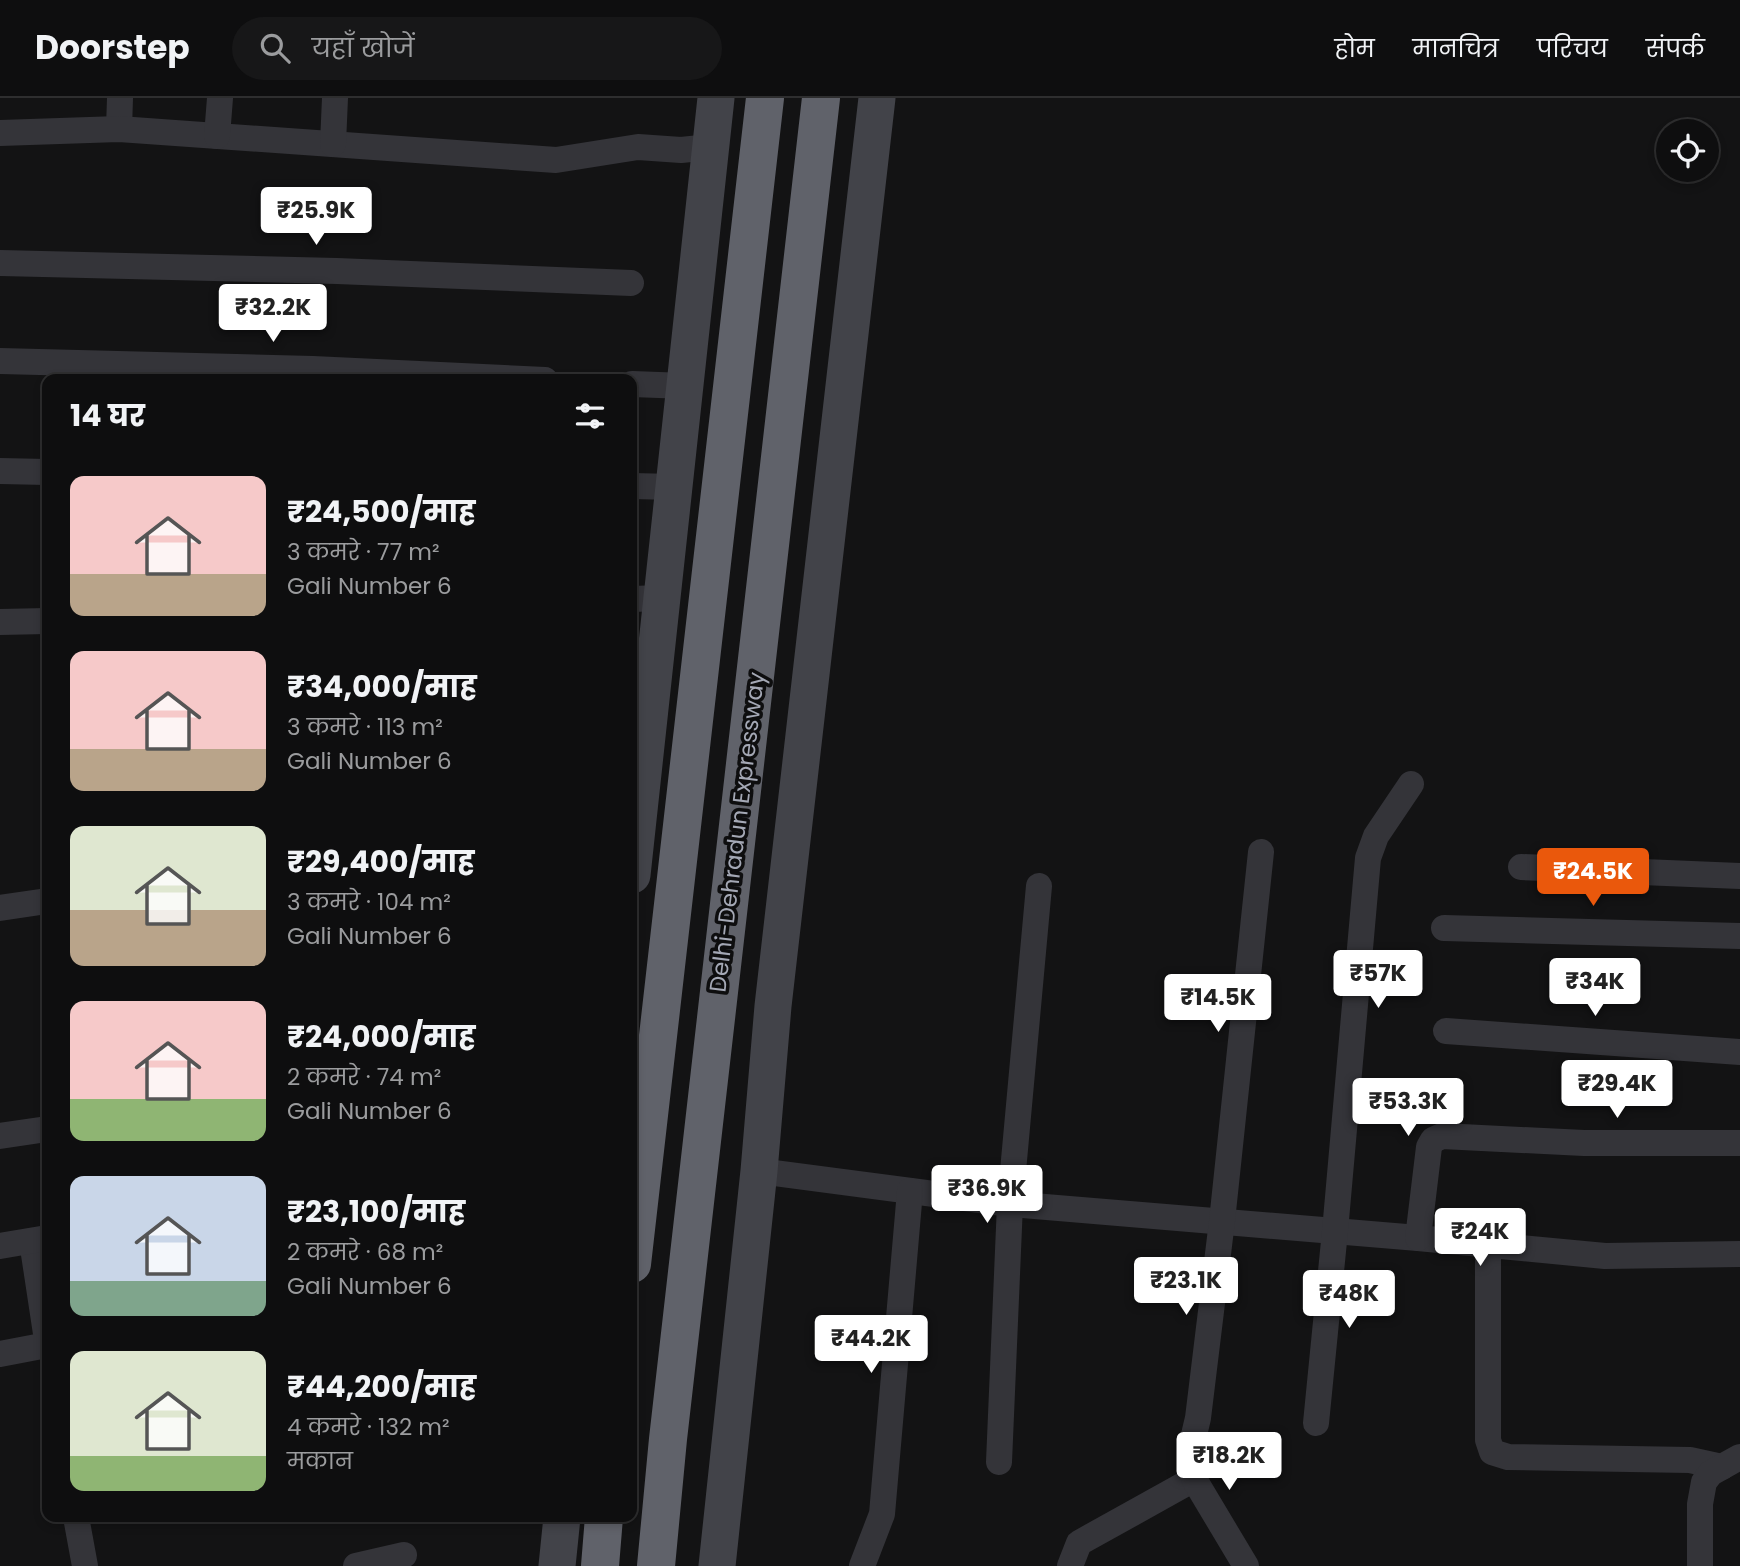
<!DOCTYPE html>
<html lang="hi">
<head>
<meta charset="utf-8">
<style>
  :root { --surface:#0e0e0f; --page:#171718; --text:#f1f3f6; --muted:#9b9c9e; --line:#2e2e2f; --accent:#ea580c }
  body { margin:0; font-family:Poppins,"Noto Sans Devanagari",sans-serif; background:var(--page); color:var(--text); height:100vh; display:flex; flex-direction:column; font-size:26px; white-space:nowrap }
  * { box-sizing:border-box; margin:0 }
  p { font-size:23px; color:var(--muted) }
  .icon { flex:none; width:38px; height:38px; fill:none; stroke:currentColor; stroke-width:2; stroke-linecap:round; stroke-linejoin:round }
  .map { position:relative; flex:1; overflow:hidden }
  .sheet { position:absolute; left:42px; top:276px; width:595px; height:1148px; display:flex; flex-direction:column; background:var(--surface); border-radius:14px; box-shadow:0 4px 10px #0003,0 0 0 2px var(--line) }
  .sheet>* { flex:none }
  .buttons { position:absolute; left:1656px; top:21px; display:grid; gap:14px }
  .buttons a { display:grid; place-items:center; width:63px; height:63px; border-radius:50%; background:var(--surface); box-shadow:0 4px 10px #0003,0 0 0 2px var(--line); font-size:35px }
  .price { position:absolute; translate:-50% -60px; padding:0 16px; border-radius:7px; background:#fff; color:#222; font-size:23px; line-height:46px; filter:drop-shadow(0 2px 4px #0008) }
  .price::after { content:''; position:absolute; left:50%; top:42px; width:21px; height:16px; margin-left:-10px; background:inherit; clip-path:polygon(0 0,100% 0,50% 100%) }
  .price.on { background:var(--accent); color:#fff }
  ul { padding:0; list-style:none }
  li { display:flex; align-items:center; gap:21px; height:175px; padding:0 28px }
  li span { display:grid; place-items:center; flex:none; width:196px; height:140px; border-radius:14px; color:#555 }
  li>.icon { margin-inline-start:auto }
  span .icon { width:84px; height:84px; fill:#fffc; stroke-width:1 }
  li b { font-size:30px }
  h2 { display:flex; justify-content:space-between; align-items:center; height:84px; padding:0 28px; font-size:30px }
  header { display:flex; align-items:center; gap:42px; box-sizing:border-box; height:98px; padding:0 35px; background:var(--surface); border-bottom:2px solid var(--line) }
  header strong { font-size:33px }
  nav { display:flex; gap:38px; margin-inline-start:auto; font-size:24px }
  .search { width:490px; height:63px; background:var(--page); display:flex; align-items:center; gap:18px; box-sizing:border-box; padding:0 24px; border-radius:38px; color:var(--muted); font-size:26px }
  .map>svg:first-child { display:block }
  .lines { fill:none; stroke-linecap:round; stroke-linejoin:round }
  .street { stroke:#343439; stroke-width:26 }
  .secondary { stroke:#424349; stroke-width:37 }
  .highway { stroke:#60626a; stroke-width:38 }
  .labels { text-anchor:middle; stroke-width:7; stroke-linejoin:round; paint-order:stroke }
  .street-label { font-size:23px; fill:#a4a8b5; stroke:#0e0e0f }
</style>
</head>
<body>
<header>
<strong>Doorstep</strong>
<div class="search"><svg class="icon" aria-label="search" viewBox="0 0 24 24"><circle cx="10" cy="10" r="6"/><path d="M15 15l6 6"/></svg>यहाँ खोजें</div>
<nav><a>होम</a><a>मानचित्र</a><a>परिचय</a><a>संपर्क</a></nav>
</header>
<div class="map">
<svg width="1740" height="1468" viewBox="0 0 1740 1468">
  <rect width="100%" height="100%" fill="#131314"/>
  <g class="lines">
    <g class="street">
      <polyline points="119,31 120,0"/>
      <polyline points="0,35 119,31 556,62 638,49 681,52 710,49"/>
      <polyline points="217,38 220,0"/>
      <polyline points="333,46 335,0"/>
      <polyline points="0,165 337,173 631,185"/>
      <polyline points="0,263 313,271 545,282"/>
      <polyline points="632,286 686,288"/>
      <polyline points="0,373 47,374"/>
      <polyline points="632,388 674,389"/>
      <polyline points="632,501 662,500"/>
      <polyline points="0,524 47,523"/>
      <polyline points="1521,769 1740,778"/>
      <polyline points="0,810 47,803"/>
      <polyline points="1444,830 1740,838"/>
      <polyline points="1446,933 1740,954"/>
      <polyline points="0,1038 47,1031"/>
      <polyline points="759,1073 1010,1106 1418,1140 1605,1158 1740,1156"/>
      <polyline points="1418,1140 1429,1049 1433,1042 1442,1038 1584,1045 1740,1045"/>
      <polyline points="32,1143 47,1242"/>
      <polyline points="1488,1147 1488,1342 1492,1354 1508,1359 1690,1362 1722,1369"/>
      <polyline points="0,1148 47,1140"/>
      <polyline points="0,1256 47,1247"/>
      <polyline points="1316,1325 1335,1133 1368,760 1376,738 1411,686"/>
      <polyline points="999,1364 1010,1106 1039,788"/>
      <polyline points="76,1419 85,1468"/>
      <polyline points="356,1468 404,1457"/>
      <polyline points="862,1468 882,1416 910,1093"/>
      <polyline points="1070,1468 1079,1445 1194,1381"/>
      <polyline points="1246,1468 1194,1381 1190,1354 1198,1320 1222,1123 1261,754"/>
      <polyline points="1700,1468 1700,1406 1704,1384 1711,1375 1740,1359"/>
    </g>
    <g class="secondary">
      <polyline points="632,777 716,0"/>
      <polyline points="557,1468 562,1419"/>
      <polyline points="717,1468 759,1073 773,908 877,0"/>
    </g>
    <g class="highway">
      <polyline points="632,1166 765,0"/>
      <polyline points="600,1468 604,1419"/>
      <polyline points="656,1468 668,1341 821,0"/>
    </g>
  </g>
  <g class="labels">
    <g class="street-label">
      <text transform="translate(737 734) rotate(-83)" y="8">Delhi-Dehradun Expressway</text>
    </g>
  </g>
</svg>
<div class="buttons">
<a><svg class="icon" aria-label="locate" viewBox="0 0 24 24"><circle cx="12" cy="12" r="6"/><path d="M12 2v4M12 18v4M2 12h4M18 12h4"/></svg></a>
</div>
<b class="price" style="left:316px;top:149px">₹25.9K</b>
<b class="price" style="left:273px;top:246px">₹32.2K</b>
<b class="price on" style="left:1593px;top:810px">₹24.5K</b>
<b class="price" style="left:1378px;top:912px">₹57K</b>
<b class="price" style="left:1595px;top:920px">₹34K</b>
<b class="price" style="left:1218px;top:936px">₹14.5K</b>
<b class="price" style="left:1617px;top:1022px">₹29.4K</b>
<b class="price" style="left:1408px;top:1040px">₹53.3K</b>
<b class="price" style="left:987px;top:1127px">₹36.9K</b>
<b class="price" style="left:1480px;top:1170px">₹24K</b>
<b class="price" style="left:1186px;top:1219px">₹23.1K</b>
<b class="price" style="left:1349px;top:1232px">₹48K</b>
<b class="price" style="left:871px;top:1277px">₹44.2K</b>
<b class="price" style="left:1229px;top:1394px">₹18.2K</b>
<section class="sheet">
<h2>14 घर<svg class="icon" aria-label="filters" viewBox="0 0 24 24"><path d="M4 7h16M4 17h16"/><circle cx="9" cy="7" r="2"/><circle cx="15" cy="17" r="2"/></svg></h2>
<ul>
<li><span style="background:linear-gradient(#f6c9c9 70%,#b9a48a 0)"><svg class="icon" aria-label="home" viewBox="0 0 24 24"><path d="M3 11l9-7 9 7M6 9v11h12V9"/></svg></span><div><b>₹24,500/माह</b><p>3 कमरे · 77 m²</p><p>Gali Number 6</p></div></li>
<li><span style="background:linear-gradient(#f6c9c9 70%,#b9a48a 0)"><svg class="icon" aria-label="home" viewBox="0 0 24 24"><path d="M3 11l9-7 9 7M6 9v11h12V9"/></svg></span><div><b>₹34,000/माह</b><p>3 कमरे · 113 m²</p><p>Gali Number 6</p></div></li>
<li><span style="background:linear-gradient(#dfe7d0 60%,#b9a48a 0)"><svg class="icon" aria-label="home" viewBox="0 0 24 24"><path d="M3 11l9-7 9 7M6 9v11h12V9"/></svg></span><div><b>₹29,400/माह</b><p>3 कमरे · 104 m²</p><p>Gali Number 6</p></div></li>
<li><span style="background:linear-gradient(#f6c9c9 70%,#8fb573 0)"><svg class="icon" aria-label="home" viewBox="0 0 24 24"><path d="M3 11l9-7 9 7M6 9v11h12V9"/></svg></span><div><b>₹24,000/माह</b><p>2 कमरे · 74 m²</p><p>Gali Number 6</p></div></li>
<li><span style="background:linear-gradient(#c9d6e8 75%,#7fa58c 0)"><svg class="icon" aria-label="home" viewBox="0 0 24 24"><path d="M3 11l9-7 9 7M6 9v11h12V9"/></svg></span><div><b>₹23,100/माह</b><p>2 कमरे · 68 m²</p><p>Gali Number 6</p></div></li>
<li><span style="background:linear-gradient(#dfe7d0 75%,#8fb573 0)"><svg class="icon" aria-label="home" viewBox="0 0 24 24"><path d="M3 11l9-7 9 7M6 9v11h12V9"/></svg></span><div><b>₹44,200/माह</b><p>4 कमरे · 132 m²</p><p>मकान</p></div></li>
</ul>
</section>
</div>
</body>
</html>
